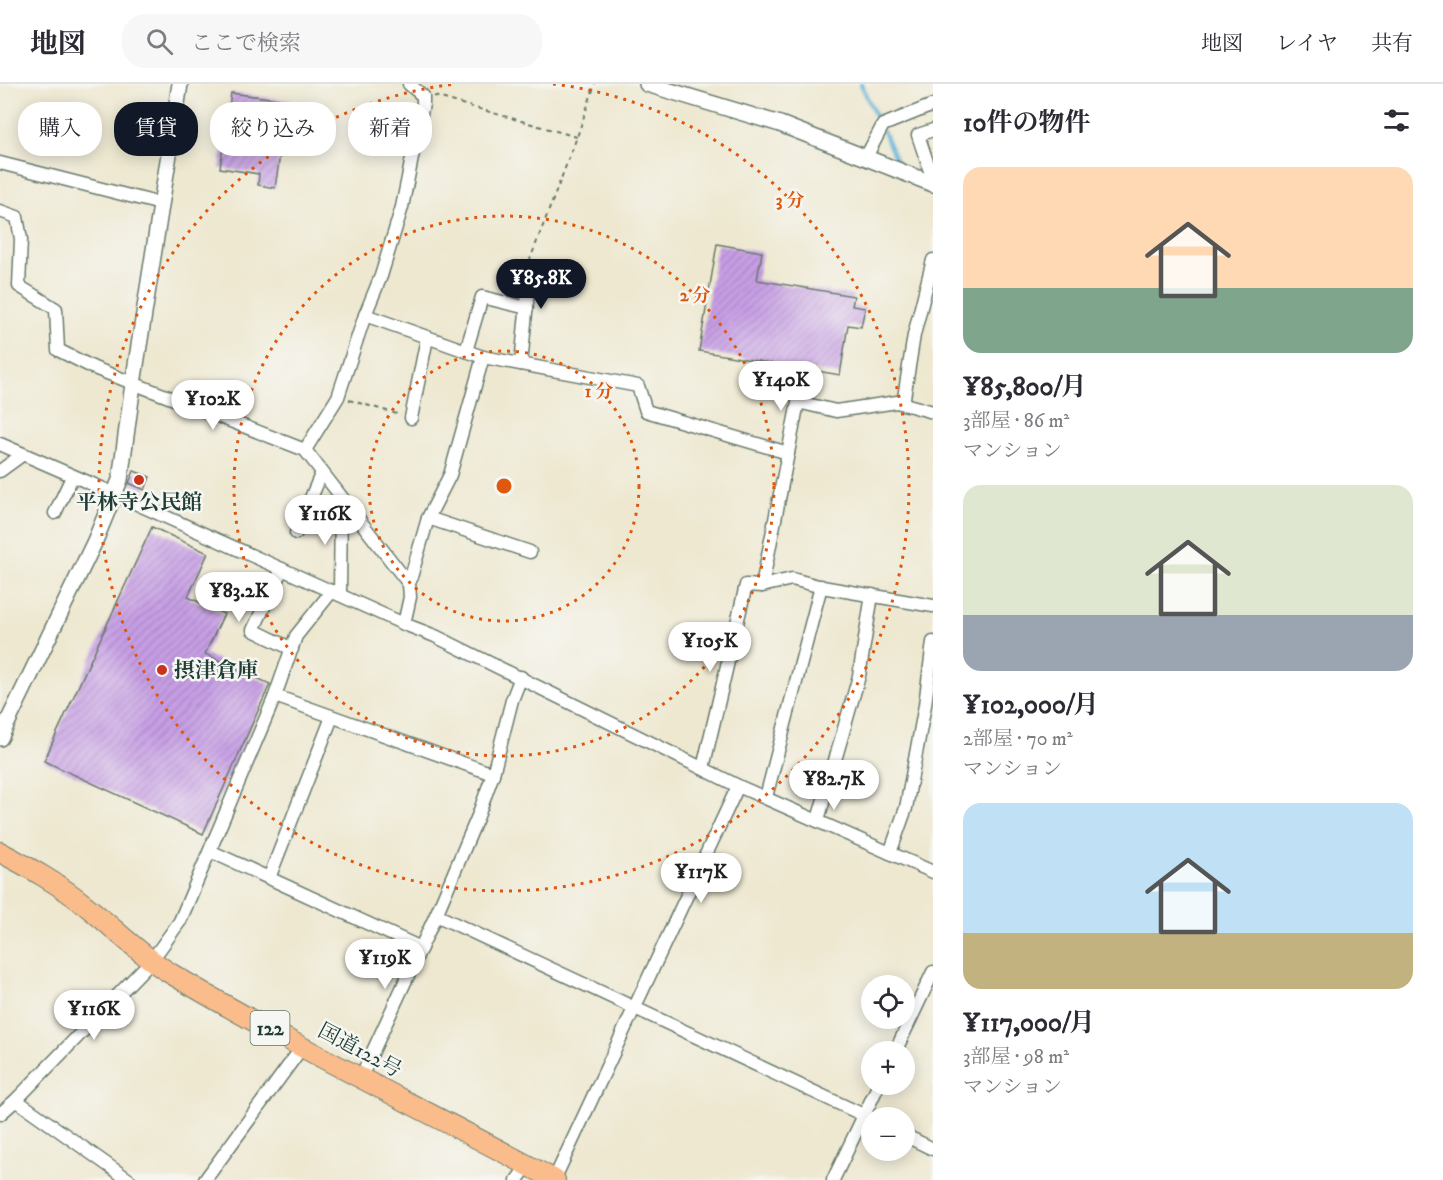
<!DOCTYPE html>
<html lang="ja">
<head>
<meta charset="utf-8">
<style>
  :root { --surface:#fff; --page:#f7f7f7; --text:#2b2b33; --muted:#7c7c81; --line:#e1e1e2; --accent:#111827 }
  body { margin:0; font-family:"IM FELL DW Pica","Noto Serif JP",serif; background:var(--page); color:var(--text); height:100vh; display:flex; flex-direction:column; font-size:22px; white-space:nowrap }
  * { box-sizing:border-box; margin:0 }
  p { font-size:20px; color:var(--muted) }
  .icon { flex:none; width:33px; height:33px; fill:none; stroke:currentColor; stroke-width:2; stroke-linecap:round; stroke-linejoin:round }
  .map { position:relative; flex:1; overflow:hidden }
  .details { display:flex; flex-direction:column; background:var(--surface); width:510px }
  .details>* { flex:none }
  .guide { position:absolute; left:18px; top:18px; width:570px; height:54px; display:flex; gap:12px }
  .controls { position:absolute; left:861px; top:891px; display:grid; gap:12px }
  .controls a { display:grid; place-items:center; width:54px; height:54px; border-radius:50%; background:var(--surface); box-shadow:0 3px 15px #0003; font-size:30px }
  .price { position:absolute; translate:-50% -51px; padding:0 14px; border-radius:21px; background:#fff; color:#222; font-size:20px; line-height:39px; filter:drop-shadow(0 2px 3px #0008) }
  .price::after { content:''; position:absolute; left:50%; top:36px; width:18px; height:14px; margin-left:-9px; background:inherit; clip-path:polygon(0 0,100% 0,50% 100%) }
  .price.selected { background:var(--accent); color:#fff }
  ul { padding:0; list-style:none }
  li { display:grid; align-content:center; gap:12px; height:318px; padding:0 30px }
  li span { display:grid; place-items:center; height:186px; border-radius:18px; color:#555 }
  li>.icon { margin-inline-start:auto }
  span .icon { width:108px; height:108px; fill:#fffc; stroke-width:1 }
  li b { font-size:26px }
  h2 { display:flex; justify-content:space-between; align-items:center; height:72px; padding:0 30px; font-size:26px }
  .pill { padding:0 21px; border-radius:24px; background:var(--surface); box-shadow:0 3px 15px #0003; font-size:21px; line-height:54px }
  .pill.selected { background:var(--accent); color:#fff }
  header { display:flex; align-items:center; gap:36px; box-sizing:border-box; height:84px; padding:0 30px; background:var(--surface); border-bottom:2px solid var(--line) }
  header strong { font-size:28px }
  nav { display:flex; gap:33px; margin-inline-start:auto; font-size:21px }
  .search { width:420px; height:54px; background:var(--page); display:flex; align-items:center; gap:15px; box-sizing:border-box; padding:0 21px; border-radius:24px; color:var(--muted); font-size:22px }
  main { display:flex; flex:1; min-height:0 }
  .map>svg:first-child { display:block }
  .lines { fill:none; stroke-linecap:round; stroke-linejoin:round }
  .stream { stroke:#5ab1d6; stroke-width:4 }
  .building { fill:url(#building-hatch) }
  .minor-casing { stroke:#67796b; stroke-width:15 }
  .tertiary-casing { stroke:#67796b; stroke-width:18 }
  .trunk-casing { stroke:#67796b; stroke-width:22 }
  .path { stroke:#67796b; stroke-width:2; stroke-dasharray:4.5 4.5; stroke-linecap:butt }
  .minor { stroke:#fff; stroke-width:12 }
  .tertiary { stroke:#fff; stroke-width:15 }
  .trunk { stroke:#fabc8b; stroke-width:20 }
  .ring { fill:none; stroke:#de580e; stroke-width:3; stroke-dasharray:3 6 }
  .poi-dot { fill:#c8321e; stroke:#f6f6f2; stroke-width:2 }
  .labels { text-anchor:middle; stroke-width:5; stroke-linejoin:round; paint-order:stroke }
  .shield { fill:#f6f6f2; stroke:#60746d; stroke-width:1.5 }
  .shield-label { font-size:20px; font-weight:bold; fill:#1f3d34 }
  .poi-label { font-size:21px; font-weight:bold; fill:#1f3d34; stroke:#f6f6f2 }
  .street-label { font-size:21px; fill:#1f3d34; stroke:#f6f6f2 }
  .centre { fill:#de580e; stroke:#f6f6f2; stroke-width:3 }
  .ring-label { font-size:18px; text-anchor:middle; font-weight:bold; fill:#de580e; stroke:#f6f6f2; stroke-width:5; stroke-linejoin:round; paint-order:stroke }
</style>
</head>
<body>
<header>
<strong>地図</strong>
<div class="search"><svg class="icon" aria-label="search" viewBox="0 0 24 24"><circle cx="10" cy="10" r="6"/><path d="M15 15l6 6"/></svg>ここで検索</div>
<nav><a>地図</a><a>レイヤ</a><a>共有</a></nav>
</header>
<main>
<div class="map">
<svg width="933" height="1096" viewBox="0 0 933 1096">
  <defs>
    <pattern id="building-hatch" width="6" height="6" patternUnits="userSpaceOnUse" patternTransform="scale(1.5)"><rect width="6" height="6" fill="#c89fe6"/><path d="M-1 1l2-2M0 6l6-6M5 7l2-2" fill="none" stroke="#a283bb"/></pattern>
  </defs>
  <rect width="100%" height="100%" fill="#f6f6f2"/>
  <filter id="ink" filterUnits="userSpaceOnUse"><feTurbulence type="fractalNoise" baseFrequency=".0167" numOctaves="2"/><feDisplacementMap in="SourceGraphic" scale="12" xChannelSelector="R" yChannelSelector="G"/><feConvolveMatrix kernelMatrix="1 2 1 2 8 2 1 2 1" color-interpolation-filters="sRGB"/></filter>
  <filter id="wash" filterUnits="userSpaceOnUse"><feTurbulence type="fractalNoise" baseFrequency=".008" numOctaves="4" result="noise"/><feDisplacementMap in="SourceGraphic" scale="24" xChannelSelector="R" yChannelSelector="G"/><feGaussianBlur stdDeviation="1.35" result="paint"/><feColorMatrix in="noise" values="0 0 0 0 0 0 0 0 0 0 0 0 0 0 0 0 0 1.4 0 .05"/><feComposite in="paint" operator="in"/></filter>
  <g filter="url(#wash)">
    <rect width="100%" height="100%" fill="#eee8d0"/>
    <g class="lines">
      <g class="stream">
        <polyline points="861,0 879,40"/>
        <polyline points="883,47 898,81"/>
      </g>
    </g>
    <g id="blocks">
      <g class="building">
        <polygon points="231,9 292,17 289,35 282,34 279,57 282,57 275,104 258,101 259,90 220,84"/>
        <polygon points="717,160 762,168 757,196 854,212 852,222 865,224 861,243 848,241 840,291 699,267"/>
        <polygon points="134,387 150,393 145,406 129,399"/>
        <polygon points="152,443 208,469 188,513 224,530 205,570 270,600 203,750 44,677"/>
      </g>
    </g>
  </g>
  <g filter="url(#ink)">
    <use href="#blocks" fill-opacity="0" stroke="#67796b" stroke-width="1.5"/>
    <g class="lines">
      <defs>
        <g id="minor">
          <polyline points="933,46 918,51 933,96"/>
          <polyline points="866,73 883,41 933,21"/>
          <polyline points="0,79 161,120"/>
          <polyline points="0,127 17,133 21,155 19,202 56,225 58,266 94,284 305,366 409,500"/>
          <polyline points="365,231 483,273 638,302 646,327 788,369"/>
          <polyline points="466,267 482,213 527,224"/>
          <polyline points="521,280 529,198 522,197"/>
          <polyline points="903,320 914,251 933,176"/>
          <polyline points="411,334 427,254"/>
          <polyline points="0,360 115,410 404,540 435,552 738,702 933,788"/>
          <polyline points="305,366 338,313 365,231 381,192 402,123 423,20 423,12 409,0"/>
          <polyline points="0,387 22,371"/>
          <polyline points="55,429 72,393"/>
          <polyline points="428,434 530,468"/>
          <polyline points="296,449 322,388"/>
          <polyline points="282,485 253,546 292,565"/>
          <polyline points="762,502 798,318 836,327 897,318 933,328"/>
          <polyline points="340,510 341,414"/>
          <polyline points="404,540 410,513 409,500 428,434 450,391 483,273"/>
          <polyline points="275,612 493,690"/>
          <polyline points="703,684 746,501 762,502 792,495 822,503 933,522"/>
          <polyline points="766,713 821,502"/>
          <polyline points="818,736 859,592 872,511"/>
          <polyline points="210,767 421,864"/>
          <polyline points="890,769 906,724 925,621 933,558"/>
          <polyline points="269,794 332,633"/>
          <polyline points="436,831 872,1035"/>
          <polyline points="895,968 933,888"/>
          <polyline points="361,993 436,831 478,732 493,690 512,616 521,593"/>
          <polyline points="16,1016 129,1096"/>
          <polyline points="0,1030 16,1016 152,876 180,837 275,612 296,552 332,507"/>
          <polyline points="904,1051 933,1065"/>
          <polyline points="205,1096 303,962"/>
          <polyline points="517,1096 528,1081"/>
          <polyline points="554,1096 738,702"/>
          <polyline points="833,1096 879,1000"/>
        </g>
        <g id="tertiary">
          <polyline points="647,0 780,40 933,100"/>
          <polyline points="0,654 95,457 120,396 133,300 180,0"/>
        </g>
        <path id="trunk" d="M0,768C30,784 59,800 85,821C113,843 139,870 170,889C295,964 427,1026 555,1096"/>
      </defs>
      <use href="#minor" class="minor-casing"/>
      <use href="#tertiary" class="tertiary-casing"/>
      <use href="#trunk" class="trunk-casing"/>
      <g class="path">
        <polyline points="434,12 577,53"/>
        <polyline points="526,186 577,53 595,0"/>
        <polyline points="349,316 401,331"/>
      </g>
      <use href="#minor" class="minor"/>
      <use href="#tertiary" class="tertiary"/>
      <use href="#trunk" class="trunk"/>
    </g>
  </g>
  <g class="ring">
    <circle cx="504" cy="402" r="135"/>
    <circle cx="504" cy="402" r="270"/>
    <path d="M553 0A405 405 0 1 1 455 0"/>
  </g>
  <g class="poi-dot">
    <circle cx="139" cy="396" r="6"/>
    <circle cx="162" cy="586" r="6"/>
  </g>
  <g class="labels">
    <rect class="shield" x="250.5" y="927" width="39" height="34" rx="4.5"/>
    <g class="shield-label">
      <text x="270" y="951">122</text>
    </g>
    <g class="poi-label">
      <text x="139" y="425">平林寺公民館</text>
      <text x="174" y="593" text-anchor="start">摂津倉庫</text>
    </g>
    <g class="street-label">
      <text transform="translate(360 966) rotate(28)" y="7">国道122号</text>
    </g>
  </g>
  <circle cx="504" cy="402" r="9" class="centre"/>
  <g class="ring-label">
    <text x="790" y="122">3 分</text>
    <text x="695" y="217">2 分</text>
    <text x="599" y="313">1 分</text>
  </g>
</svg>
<div class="controls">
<a><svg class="icon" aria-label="locate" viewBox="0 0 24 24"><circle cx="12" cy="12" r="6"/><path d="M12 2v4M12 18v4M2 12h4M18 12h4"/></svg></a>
<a>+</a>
<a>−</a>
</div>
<b class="price selected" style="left:541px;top:226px">¥85.8K</b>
<b class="price" style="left:781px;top:328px">¥140K</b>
<b class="price" style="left:213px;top:347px">¥102K</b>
<b class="price" style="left:325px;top:462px">¥116K</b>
<b class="price" style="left:239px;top:539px">¥83.2K</b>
<b class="price" style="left:710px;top:589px">¥105K</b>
<b class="price" style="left:834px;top:727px">¥82.7K</b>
<b class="price" style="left:701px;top:820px">¥117K</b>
<b class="price" style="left:385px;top:906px">¥119K</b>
<b class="price" style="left:94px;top:957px">¥116K</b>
<div class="guide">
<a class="pill">購入</a>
<a class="pill selected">賃貸</a>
<a class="pill">絞り込み</a>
<a class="pill">新着</a>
</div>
</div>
<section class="details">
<h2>10件の物件<svg class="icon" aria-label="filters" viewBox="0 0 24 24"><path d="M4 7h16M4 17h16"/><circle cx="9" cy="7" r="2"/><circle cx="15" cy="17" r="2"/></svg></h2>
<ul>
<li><span style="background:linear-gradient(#ffd9b3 65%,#7fa58c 0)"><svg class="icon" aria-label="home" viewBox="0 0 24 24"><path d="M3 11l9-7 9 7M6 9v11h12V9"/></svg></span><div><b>¥85,800/月</b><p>3部屋 · 86 m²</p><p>マンション</p></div></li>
<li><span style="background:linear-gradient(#dfe7d0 70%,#9aa5b1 0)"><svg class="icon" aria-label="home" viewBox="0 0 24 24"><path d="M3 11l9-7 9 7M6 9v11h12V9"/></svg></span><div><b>¥102,000/月</b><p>2部屋 · 70 m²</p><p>マンション</p></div></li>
<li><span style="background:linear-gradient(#bfe0f5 70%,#c2b280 0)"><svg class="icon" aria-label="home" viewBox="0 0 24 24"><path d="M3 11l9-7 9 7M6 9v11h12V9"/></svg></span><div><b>¥117,000/月</b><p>3部屋 · 98 m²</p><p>マンション</p></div></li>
</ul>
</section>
</main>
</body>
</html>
